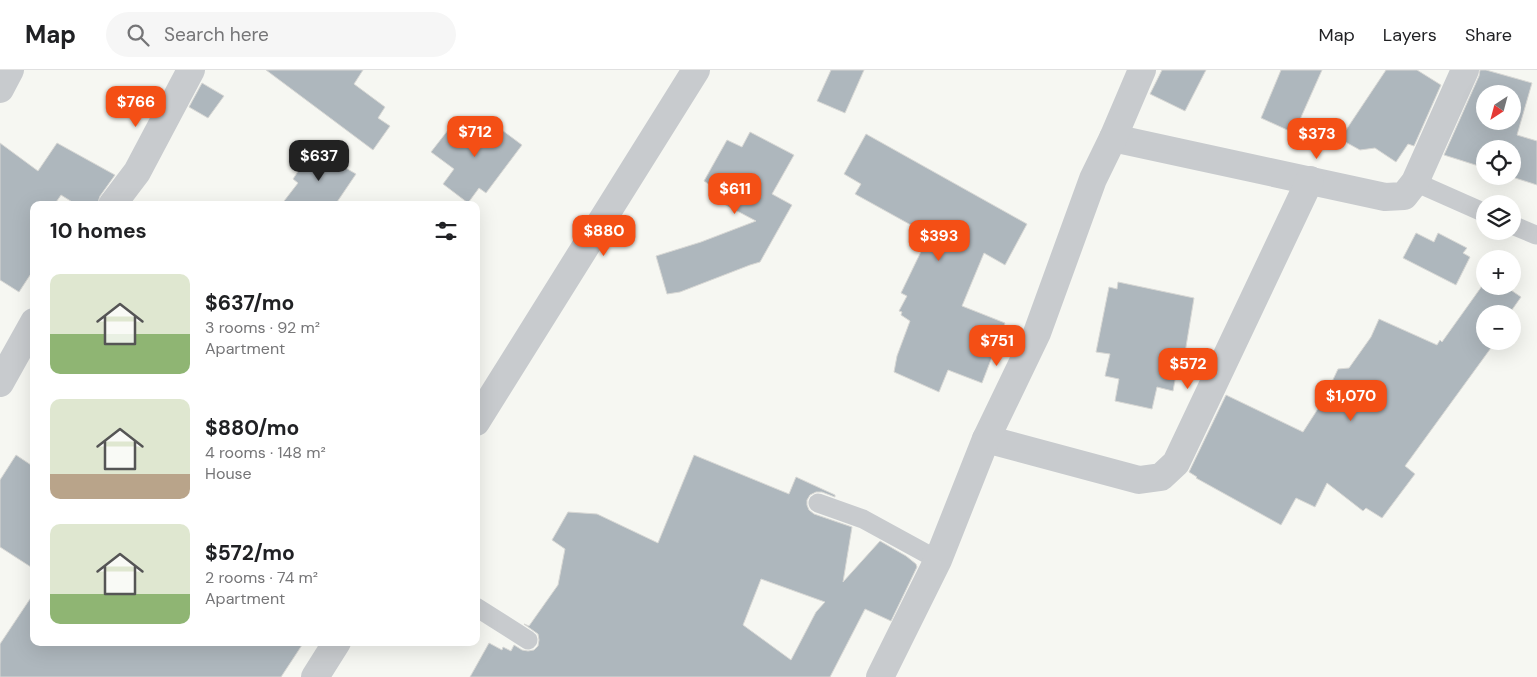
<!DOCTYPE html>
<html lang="en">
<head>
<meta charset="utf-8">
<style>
  :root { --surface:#fff; --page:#f6f6f6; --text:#202124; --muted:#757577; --line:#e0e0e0; --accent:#f44f15 }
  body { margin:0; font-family:"DM Sans",sans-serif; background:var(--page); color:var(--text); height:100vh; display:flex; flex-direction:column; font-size:19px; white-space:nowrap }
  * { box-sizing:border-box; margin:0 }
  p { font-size:16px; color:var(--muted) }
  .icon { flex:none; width:28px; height:28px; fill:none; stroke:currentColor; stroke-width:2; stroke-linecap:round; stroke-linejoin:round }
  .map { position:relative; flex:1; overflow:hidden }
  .drawer { position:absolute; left:30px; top:131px; width:450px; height:445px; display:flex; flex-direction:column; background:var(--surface); border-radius:10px; box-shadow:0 5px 20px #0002 }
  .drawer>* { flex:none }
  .needle { width:32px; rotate:216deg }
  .controls { position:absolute; left:1476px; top:15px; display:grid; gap:10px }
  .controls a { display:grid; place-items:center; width:45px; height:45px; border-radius:50%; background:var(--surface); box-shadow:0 5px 20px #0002; font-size:25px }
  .price { position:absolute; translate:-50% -42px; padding:0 11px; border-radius:10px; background:var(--accent); color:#fff; font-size:16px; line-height:32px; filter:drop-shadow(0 1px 2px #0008) }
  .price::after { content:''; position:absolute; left:50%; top:30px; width:15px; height:11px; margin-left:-8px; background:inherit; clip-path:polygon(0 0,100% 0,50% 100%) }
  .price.selected { background:#222; color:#fff }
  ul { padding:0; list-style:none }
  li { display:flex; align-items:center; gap:15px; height:125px; padding:0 20px }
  li span { display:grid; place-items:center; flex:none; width:140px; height:100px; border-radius:10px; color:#555 }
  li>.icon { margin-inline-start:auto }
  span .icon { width:60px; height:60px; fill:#fffc; stroke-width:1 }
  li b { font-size:21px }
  h2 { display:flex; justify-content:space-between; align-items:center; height:60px; padding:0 20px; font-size:21px }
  header { display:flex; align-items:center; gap:30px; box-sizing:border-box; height:70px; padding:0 25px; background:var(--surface); border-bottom:1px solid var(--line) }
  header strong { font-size:24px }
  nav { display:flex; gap:28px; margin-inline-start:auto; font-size:18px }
  .search { width:350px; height:45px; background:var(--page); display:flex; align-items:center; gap:12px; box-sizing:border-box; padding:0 18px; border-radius:28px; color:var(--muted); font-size:19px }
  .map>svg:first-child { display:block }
  .building { fill:#aeb7bd; stroke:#d8d8d5; fill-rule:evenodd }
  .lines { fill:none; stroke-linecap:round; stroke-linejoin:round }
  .service { stroke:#c8cbce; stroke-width:19 }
  .minor { stroke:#c8cbce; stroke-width:28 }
</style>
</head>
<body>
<header>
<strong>Map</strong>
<div class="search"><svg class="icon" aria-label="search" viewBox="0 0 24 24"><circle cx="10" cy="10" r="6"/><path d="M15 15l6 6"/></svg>Search here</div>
<nav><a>Map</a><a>Layers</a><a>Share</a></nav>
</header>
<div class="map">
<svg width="1537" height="607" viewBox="0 0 1537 607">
  <rect width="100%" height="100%" fill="#f6f7f2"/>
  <g class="building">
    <polygon points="266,0 363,0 354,14 385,37 378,48 390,56 373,80"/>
    <polygon points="831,0 864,0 845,43 817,31"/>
    <polygon points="1162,0 1206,0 1185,41 1150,24"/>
    <polygon points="1281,0 1322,0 1294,63 1261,48"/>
    <polygon points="1386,0 1417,0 1441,15 1414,76 1408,74 1396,92 1375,78 1360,80 1340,69"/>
    <path d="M1480,0H1486L1532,13L1517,65L1537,71V115L1509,106H1512V79H1485V98L1444,85L1479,6ZM1485,24H1512V51H1485Z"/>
    <polygon points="202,13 224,26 208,48 189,37"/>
    <polygon points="487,49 522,75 486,123 479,118 468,133 443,114 454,99 431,82 452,55 471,69"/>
    <polygon points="750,62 794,85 772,124 792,135 760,192 750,195 680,222 667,224 656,186 701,172 756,151 709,126 713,117 704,111 727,70 742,77"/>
    <polygon points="866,64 1027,154 1005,195 984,183 962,236 1005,253 982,313 948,300 939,322 894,302 897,286 910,251 901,245 902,242 899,241 907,226 901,223 929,165 855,124 861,114 844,104"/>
    <polygon points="0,73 38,101 57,73 115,105 100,126 97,135 77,135 61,125 54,135 34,135 34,199 19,222 0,210"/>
    <polygon points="313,79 356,104 335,135 281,135 298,113 293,109"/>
    <polygon points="1416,163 1434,172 1438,163 1467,178 1463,183 1470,187 1456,215 1403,188"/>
    <polygon points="1118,212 1194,228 1183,295 1178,294 1173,321 1157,317 1152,339 1115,331 1119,309 1105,306 1110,284 1096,282 1109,217 1117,219"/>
    <polygon points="1482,216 1505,216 1521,227 1509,244 1485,244 1485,271 1496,271 1405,396 1415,404 1382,448 1366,438 1363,441 1327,413 1315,437 1296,428 1281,455 1196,408 1197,407 1189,402 1226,325 1303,362 1323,331 1338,299 1349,298 1371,267 1379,249 1437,275 1440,270 1442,272"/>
    <polygon points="16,385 34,397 34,499 0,477 0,410"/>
    <path d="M694,385L789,424L796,407L835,425V427L822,422H816L810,425L807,430V435L809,440L814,444L852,457L843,512L880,471L906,486L916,494L917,497L891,551L865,539L830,607H470L489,573L502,580L503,577L511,581L514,575L522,580L528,581L534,580L538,576L539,570L538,564L524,554L529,556L558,515L565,479L552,470L568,442L597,444L658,473ZM761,509L825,532L816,542L791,590L743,555Z"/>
    <polygon points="34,523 34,572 304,572 281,607 0,607 0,574"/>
  </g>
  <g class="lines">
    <g class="service">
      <polyline points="1415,112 1485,143"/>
      <polyline points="1512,155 1536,165"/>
      <polyline points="818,433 863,449 938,490"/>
      <polyline points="476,537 528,570"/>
    </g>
    <g class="minor">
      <polyline points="0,19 10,0"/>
      <polyline points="1113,68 1385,127 1404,126 1415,112 1465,0"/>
      <polyline points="112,135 137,102 191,0"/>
      <polyline points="0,313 34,252"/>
      <polyline points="476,352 696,0"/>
      <polyline points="986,369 1139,410 1161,407 1176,393 1310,110"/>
      <polyline points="315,607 337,572"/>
      <polyline points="880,607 938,490 986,369 1037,263 1093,109 1113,68 1142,0"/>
    </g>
  </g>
</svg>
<div class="controls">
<a><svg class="needle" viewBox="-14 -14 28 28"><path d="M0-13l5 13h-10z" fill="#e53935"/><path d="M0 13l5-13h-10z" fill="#757577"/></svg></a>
<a><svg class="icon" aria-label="locate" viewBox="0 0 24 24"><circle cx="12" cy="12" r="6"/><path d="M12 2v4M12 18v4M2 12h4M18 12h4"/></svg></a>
<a><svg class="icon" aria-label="layers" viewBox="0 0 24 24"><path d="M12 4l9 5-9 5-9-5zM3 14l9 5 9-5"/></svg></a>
<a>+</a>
<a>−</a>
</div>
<b class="price" style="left:136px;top:58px">$766</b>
<b class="price" style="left:475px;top:88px">$712</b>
<b class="price" style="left:1317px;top:90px">$373</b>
<b class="price selected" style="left:319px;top:112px">$637</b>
<b class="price" style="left:735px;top:145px">$611</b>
<b class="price" style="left:604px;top:187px">$880</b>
<b class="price" style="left:939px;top:192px">$393</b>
<b class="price" style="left:997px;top:297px">$751</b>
<b class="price" style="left:1188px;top:320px">$572</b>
<b class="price" style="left:1351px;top:352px">$1,070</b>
<section class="drawer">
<h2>10 homes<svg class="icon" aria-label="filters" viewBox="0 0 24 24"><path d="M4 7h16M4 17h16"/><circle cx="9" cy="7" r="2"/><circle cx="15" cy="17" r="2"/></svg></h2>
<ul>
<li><span style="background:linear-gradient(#dfe7d0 60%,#8fb573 0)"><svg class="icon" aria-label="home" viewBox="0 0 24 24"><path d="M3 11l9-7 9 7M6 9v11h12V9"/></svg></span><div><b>$637/mo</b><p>3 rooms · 92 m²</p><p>Apartment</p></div></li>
<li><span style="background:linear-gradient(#dfe7d0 75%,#b9a48a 0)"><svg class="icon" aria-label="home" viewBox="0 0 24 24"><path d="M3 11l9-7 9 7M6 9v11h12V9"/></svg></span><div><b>$880/mo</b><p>4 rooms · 148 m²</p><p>House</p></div></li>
<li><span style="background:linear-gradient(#dfe7d0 70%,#8fb573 0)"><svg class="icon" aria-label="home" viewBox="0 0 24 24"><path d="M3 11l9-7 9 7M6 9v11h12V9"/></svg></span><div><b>$572/mo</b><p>2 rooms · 74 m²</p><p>Apartment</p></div></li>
</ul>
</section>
</div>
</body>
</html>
